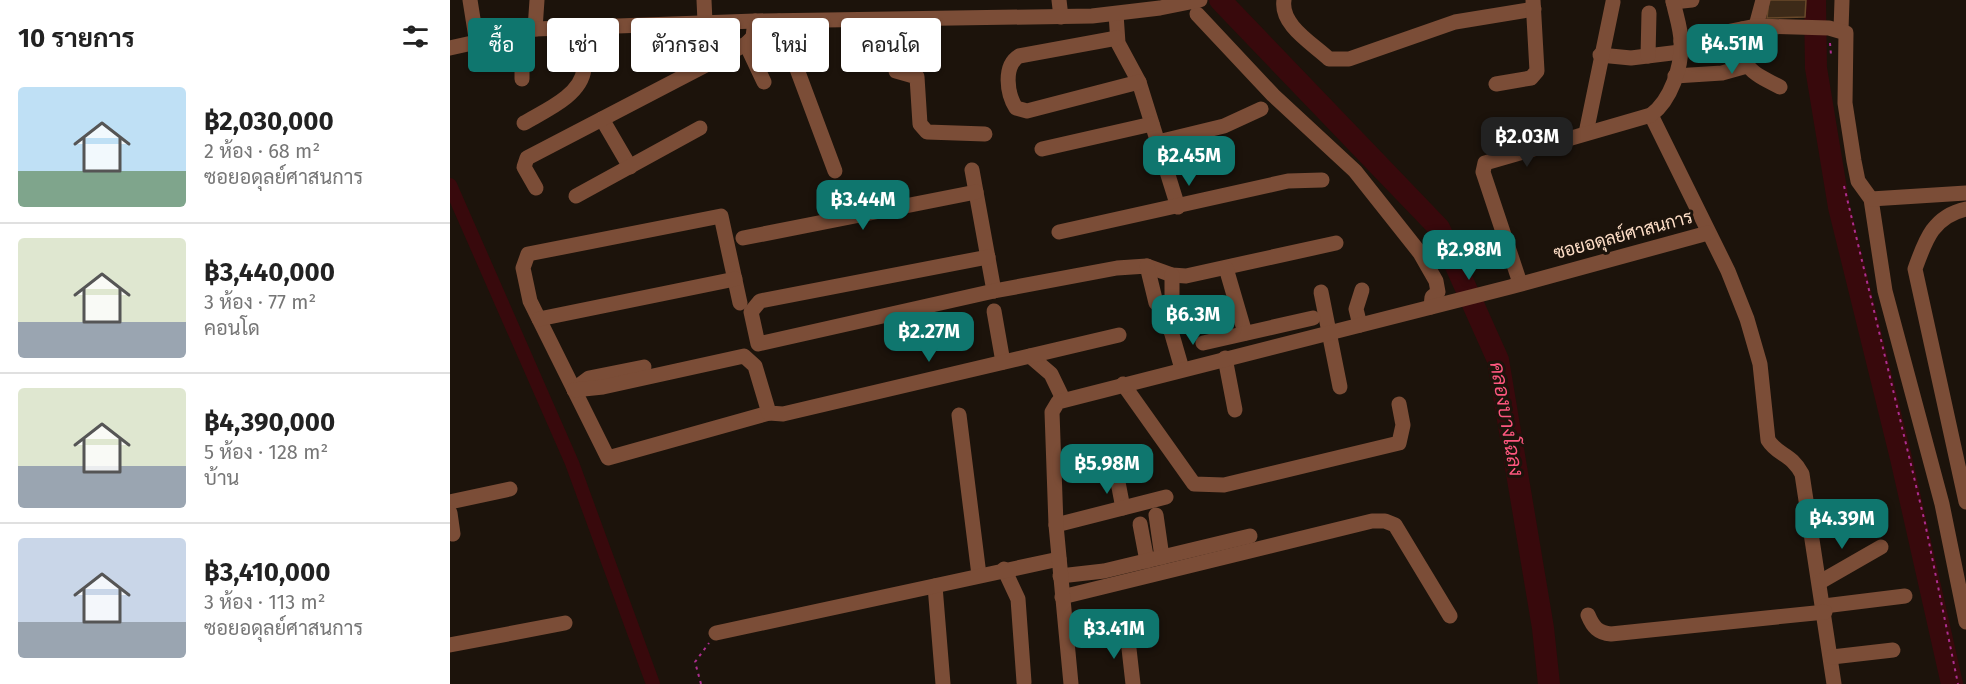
<!DOCTYPE html>
<html lang="th">
<head>
<meta charset="utf-8">
<style>
  :root { --surface:#fff; --page:#f6f6f6; --text:#222; --muted:#767676; --line:#e0e0e0; --accent:#0f766e }
  body { margin:0; font-family:"Fira Sans",Sarabun,sans-serif; background:var(--page); color:var(--text); height:100vh; display:flex; flex-direction:column; font-size:22px; white-space:nowrap }
  * { box-sizing:border-box; margin:0 }
  p { font-size:20px; color:var(--muted) }
  .icon { flex:none; width:33px; height:33px; fill:none; stroke:currentColor; stroke-width:2; stroke-linecap:round; stroke-linejoin:round }
  .map { position:relative; flex:1; overflow:hidden }
  .drawer { display:flex; flex-direction:column; background:var(--surface); width:450px }
  .drawer>* { flex:none }
  .guide { position:absolute; left:18px; top:18px; width:570px; height:54px; display:flex; gap:12px }
  .price { position:absolute; translate:-50% -51px; padding:0 14px; border-radius:12px; background:var(--accent); color:#fff; font-size:20px; line-height:39px; filter:drop-shadow(0 2px 3px #0008) }
  .price::after { content:''; position:absolute; left:50%; top:36px; width:18px; height:14px; margin-left:-9px; background:inherit; clip-path:polygon(0 0,100% 0,50% 100%) }
  .price.active { background:#222; color:#fff }
  ul { padding:0; list-style:none }
  li { display:flex; align-items:center; gap:18px; height:150px; padding:0 18px }
  li+li { border-top:2px solid var(--line) }
  li span { display:grid; place-items:center; flex:none; width:168px; height:120px; border-radius:6px; color:#555 }
  li>.icon { margin-inline-start:auto }
  span .icon { width:72px; height:72px; fill:#fffc; stroke-width:1 }
  li b { font-size:26px }
  h2 { display:flex; justify-content:space-between; align-items:center; height:72px; padding:0 18px; font-size:26px }
  .tag { padding:0 21px; border-radius:6px; background:var(--surface); box-shadow:0 2px 4px #0004; font-size:21px; line-height:54px }
  .tag.active { background:var(--accent); color:#fff }
  main { display:flex; flex:1; min-height:0 }
  .map>svg:first-child { display:block }
  .lines { fill:none; stroke-linecap:round; stroke-linejoin:round }
  .canal { stroke:#38090c; stroke-width:14 }
  .river { stroke:#38090c; stroke-width:22 }
  .building { fill:#3d2a18; stroke:#69492a; stroke-width:1.5 }
  .path { stroke:#ac2e8e; stroke-width:2; stroke-dasharray:3 4.5; stroke-linecap:butt }
  .minor { stroke:#7b4d37; stroke-width:15 }
  .labels { text-anchor:middle; stroke-width:6; stroke-linejoin:round; paint-order:stroke }
  .street-label { font-size:18px; fill:#fedec7; stroke:#1c130b }
  .water-label { font-size:20px; font-style:italic; fill:#fd577f; stroke:#1c130b }
</style>
</head>
<body>
<main>
<section class="drawer">
<h2>10 รายการ<svg class="icon" aria-label="filters" viewBox="0 0 24 24"><path d="M4 7h16M4 17h16"/><circle cx="9" cy="7" r="2"/><circle cx="15" cy="17" r="2"/></svg></h2>
<ul>
<li><span style="background:linear-gradient(#bfe0f5 70%,#7fa58c 0)"><svg class="icon" aria-label="home" viewBox="0 0 24 24"><path d="M3 11l9-7 9 7M6 9v11h12V9"/></svg></span><div><b>฿2,030,000</b><p>2 ห้อง · 68 m²</p><p>ซอยอดุลย์ศาสนการ</p></div></li>
<li><span style="background:linear-gradient(#dfe7d0 70%,#9aa5b1 0)"><svg class="icon" aria-label="home" viewBox="0 0 24 24"><path d="M3 11l9-7 9 7M6 9v11h12V9"/></svg></span><div><b>฿3,440,000</b><p>3 ห้อง · 77 m²</p><p>คอนโด</p></div></li>
<li><span style="background:linear-gradient(#dfe7d0 65%,#9aa5b1 0)"><svg class="icon" aria-label="home" viewBox="0 0 24 24"><path d="M3 11l9-7 9 7M6 9v11h12V9"/></svg></span><div><b>฿4,390,000</b><p>5 ห้อง · 128 m²</p><p>บ้าน</p></div></li>
<li><span style="background:linear-gradient(#c9d6e8 70%,#9aa5b1 0)"><svg class="icon" aria-label="home" viewBox="0 0 24 24"><path d="M3 11l9-7 9 7M6 9v11h12V9"/></svg></span><div><b>฿3,410,000</b><p>3 ห้อง · 113 m²</p><p>ซอยอดุลย์ศาสนการ</p></div></li>
</ul>
</section>
<div class="map">
<svg width="1516" height="684" viewBox="0 0 1516 684">
  <rect width="100%" height="100%" fill="#1c130b"/>
  <g class="lines">
    <polyline class="canal" points="0,185 122,463 203,684"/>
    <g class="river">
      <polyline points="770,0 989,228 1048,360 1093,628 1099,684"/>
      <polyline points="1365,0 1366,68 1389,207 1451,458 1502,684"/>
    </g>
  </g>
  <polygon class="building" points="1319,0 1356,0 1355,17 1317,18"/>
  <g class="lines">
    <g class="path">
      <polyline points="1380,43 1381,55"/>
      <polyline points="1394,186 1475,523 1508,684"/>
      <polyline points="251,684 245,662 259,643"/>
    </g>
    <g class="minor">
      <polyline points="20,0 27,44"/>
      <polyline points="254,0 255,22"/>
      <polyline points="609,0 611,17"/>
      <path d="M834,0C830,25 862,43 879,59H899L1005,22L1084,9"/>
      <polyline points="1223,2 1242,0"/>
      <polyline points="666,14 668,43 689,82 728,207"/>
      <polyline points="747,14 823,95 905,171 970,253 986,281 988,292 982,297 981,307"/>
      <polyline points="440,20 446,71 467,77 470,124 477,132 535,134"/>
      <polyline points="329,21 385,171"/>
      <polyline points="1306,26 1313,0"/>
      <polyline points="113,28 115,45 118,48 132,47"/>
      <polyline points="85,29 87,0"/>
      <path d="M1292,29C1289,66 1298,71 1330,87"/>
      <polyline points="1391,30 1392,0"/>
      <polyline points="72,32 72,79"/>
      <path d="M667,38L569,56C553,66 557,94 566,108L577,111L689,82"/>
      <polyline points="1231,41 1306,26 1379,28 1396,33 1395,103 1404,161 1408,181 1421,199 1435,291 1492,504 1516,622"/>
      <polyline points="296,44 314,82"/>
      <polyline points="0,48 85,29 305,21 642,16 710,8 750,0"/>
      <polyline points="1150,55 1181,58 1230,52"/>
      <polyline points="1198,56 1199,13"/>
      <polyline points="1225,76 1272,73 1297,66"/>
      <polyline points="1046,84 1081,78 1087,71 1083,0"/>
      <path d="M1201,115L1278,271L1297,319L1310,364L1318,440C1328,456 1341,453 1352,474L1384,684"/>
      <polyline points="152,119 180,167"/>
      <path d="M74,123C94,111 131,96 134,69C135,56 132,41 130,27"/>
      <polyline points="1136,133 1163,2"/>
      <polyline points="708,142 774,126 811,109"/>
      <polyline points="592,149 702,124"/>
      <polyline points="522,170 544,291"/>
      <polyline points="86,188 74,167 77,158 296,44 303,37 305,21"/>
      <polyline points="126,196 250,128"/>
      <polyline points="1421,199 1516,193"/>
      <path d="M1516,209C1483,216 1475,241 1465,269L1516,502"/>
      <polyline points="609,232 838,181 872,180"/>
      <polyline points="293,238 526,192"/>
      <polyline points="538,257 310,301 301,312 308,344 544,291 667,268 697,266 722,275 736,276 886,243"/>
      <polyline points="697,266 706,303"/>
      <polyline points="776,268 795,333"/>
      <polyline points="722,275 722,299"/>
      <path d="M1070,283L1033,172L1035,163L1201,115C1221,100 1232,67 1231,42C1231,28 1225,13 1223,0"/>
      <polyline points="871,292 890,387"/>
      <polyline points="290,303 271,216 78,254 73,268 80,301 158,458 319,413"/>
      <polyline points="544,311 553,362"/>
      <polyline points="710,314 721,331 723,311"/>
      <polyline points="89,319 285,279"/>
      <polyline points="910,325 906,309 912,290"/>
      <polyline points="721,331 732,369"/>
      <polyline points="753,343 863,318"/>
      <polyline points="580,356 601,374 613,399"/>
      <polyline points="775,358 785,410"/>
      <polyline points="131,384 139,378 194,367"/>
      <polyline points="673,384 744,484 774,485 949,443 953,425 949,404"/>
      <polyline points="124,390 153,387 294,356 305,366 319,413 333,414 669,335"/>
      <polyline points="509,415 529,575"/>
      <polyline points="666,472 673,508"/>
      <polyline points="0,502 60,489"/>
      <polyline points="0,513 3,534"/>
      <polyline points="706,515 712,557"/>
      <polyline points="690,524 697,561"/>
      <polyline points="606,525 716,497"/>
      <polyline points="554,569 568,599 574,682"/>
      <polyline points="610,576 654,571 800,536"/>
      <polyline points="1370,582 1431,547"/>
      <polyline points="485,586 493,684"/>
      <polyline points="612,597 922,521 935,521 945,525 1000,616"/>
      <polyline points="1374,606 1455,596"/>
      <path d="M1138,615C1143,627 1148,633 1161,634L1375,612"/>
      <polyline points="677,631 683,684"/>
      <polyline points="266,633 609,559"/>
      <polyline points="0,645 115,623"/>
      <polyline points="1382,657 1443,650"/>
      <polyline points="621,684 606,525 602,412 608,402 1060,287 1258,233"/>
    </g>
  </g>
  <g class="labels">
    <g class="street-label">
      <text transform="translate(1173 235) rotate(-15)" y="6">ซอยอดุลย์ศาสนการ</text>
    </g>
    <g class="water-label">
      <text transform="translate(1057 419) rotate(80)" y="7">คลองบางโฉลง</text>
    </g>
  </g>
</svg>
<b class="price" style="left:1282px;top:75px">฿4.51M</b>
<b class="price active" style="left:1077px;top:168px">฿2.03M</b>
<b class="price" style="left:739px;top:187px">฿2.45M</b>
<b class="price" style="left:413px;top:231px">฿3.44M</b>
<b class="price" style="left:1019px;top:281px">฿2.98M</b>
<b class="price" style="left:743px;top:346px">฿6.3M</b>
<b class="price" style="left:479px;top:363px">฿2.27M</b>
<b class="price" style="left:657px;top:495px">฿5.98M</b>
<b class="price" style="left:1392px;top:550px">฿4.39M</b>
<b class="price" style="left:664px;top:660px">฿3.41M</b>
<div class="guide">
<a class="tag active">ซื้อ</a>
<a class="tag">เช่า</a>
<a class="tag">ตัวกรอง</a>
<a class="tag">ใหม่</a>
<a class="tag">คอนโด</a>
</div>
</div>
</main>
</body>
</html>
